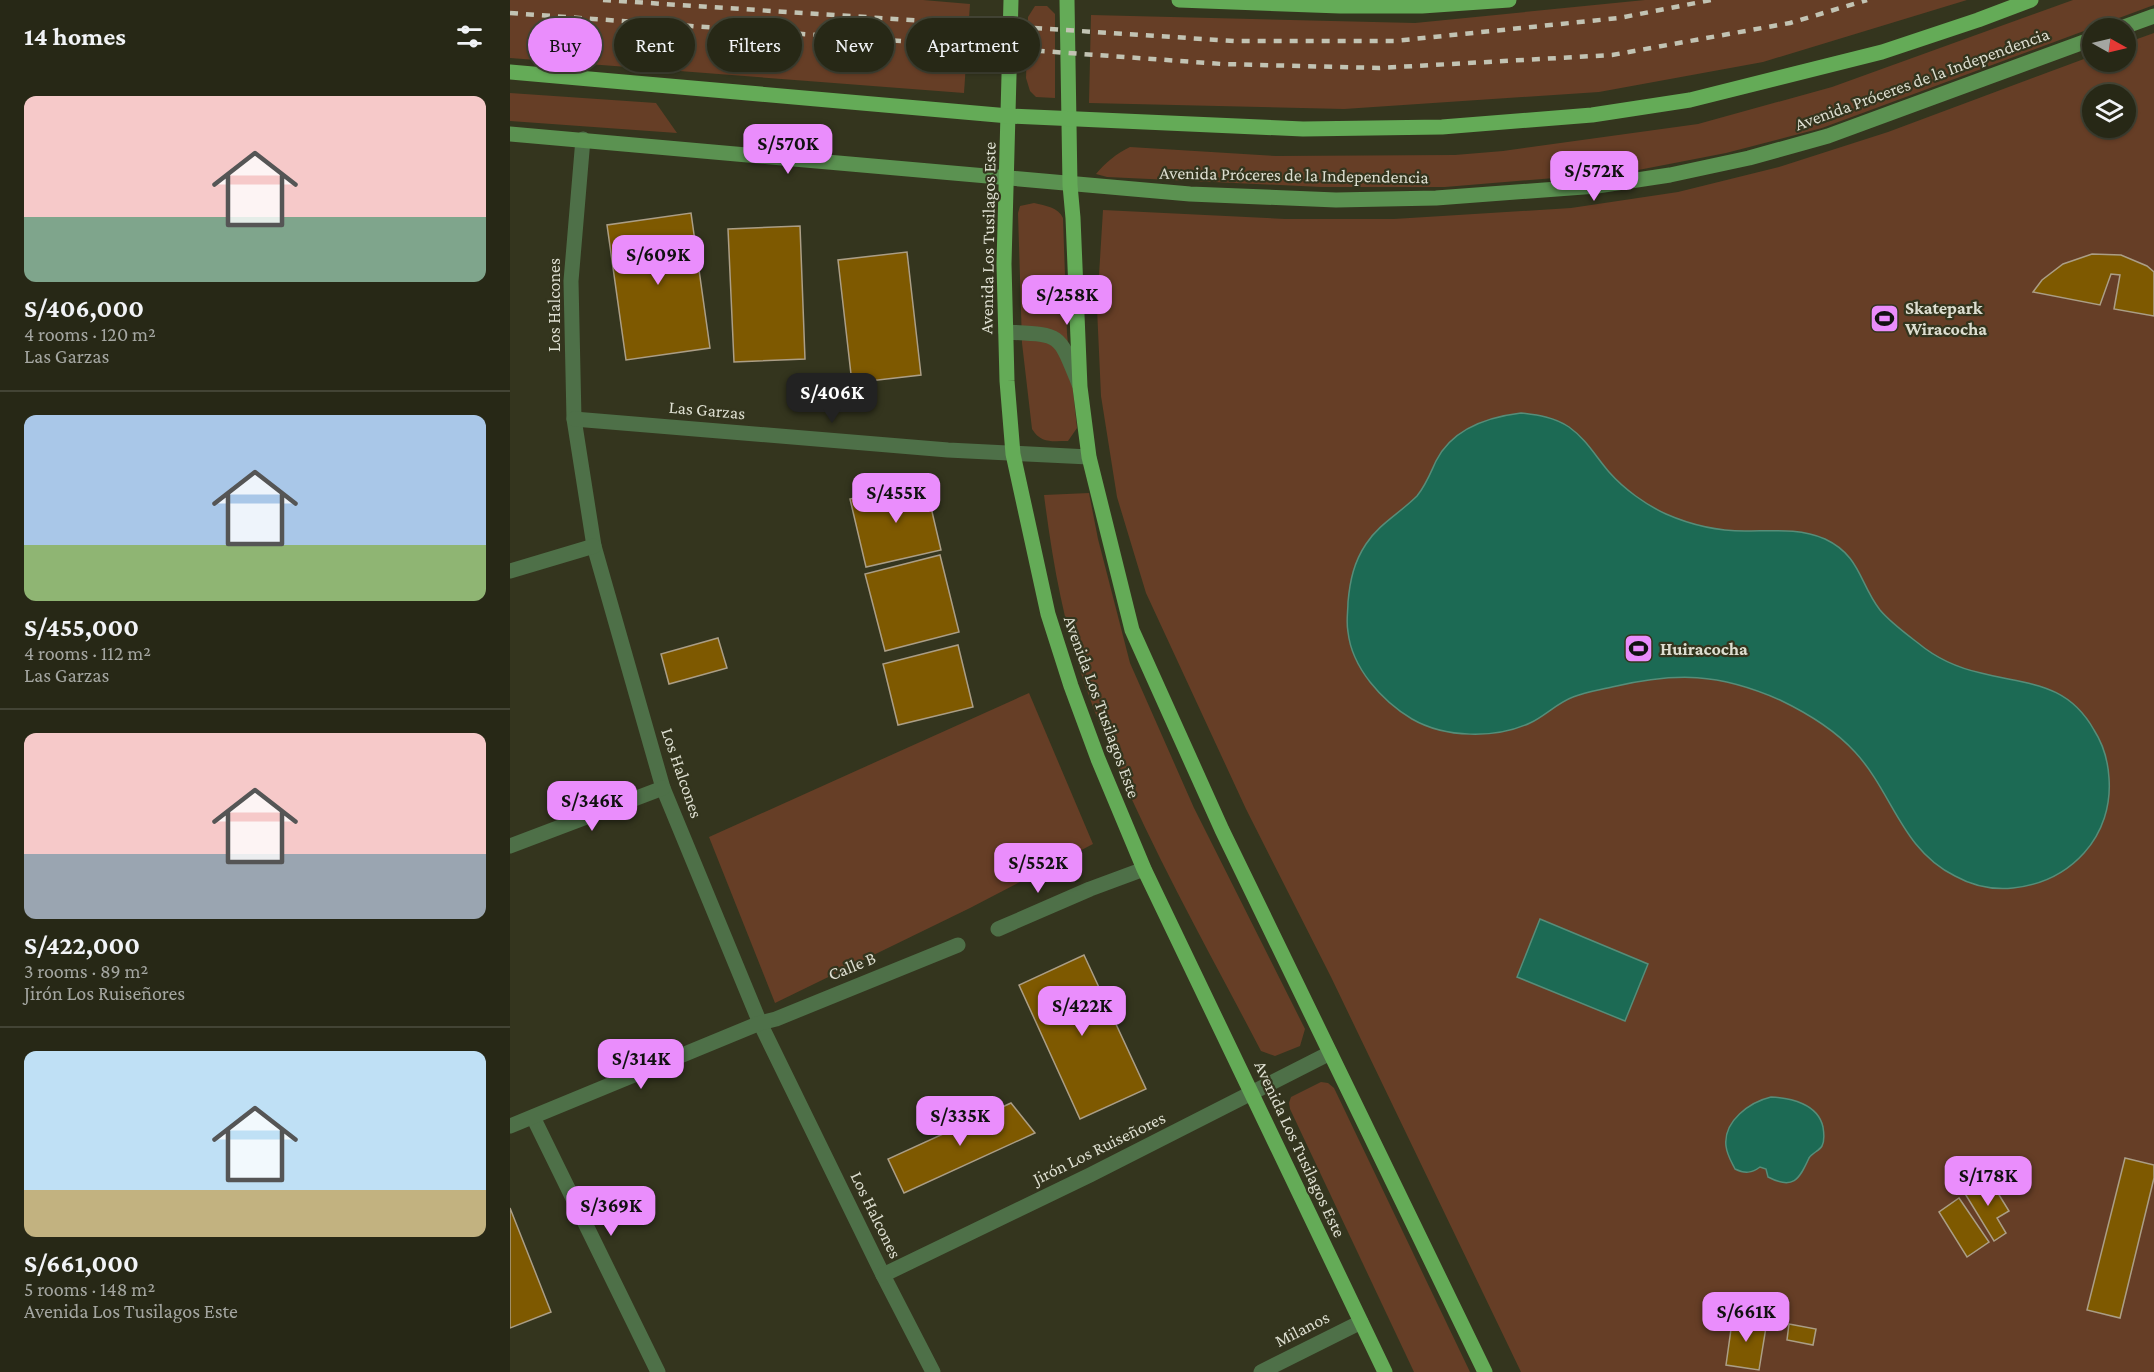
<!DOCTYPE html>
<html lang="en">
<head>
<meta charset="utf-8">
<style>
  :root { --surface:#272816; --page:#2f301f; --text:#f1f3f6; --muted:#a4a6a1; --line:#434435; --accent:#ea8dfc }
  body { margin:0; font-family:"Crimson Pro",serif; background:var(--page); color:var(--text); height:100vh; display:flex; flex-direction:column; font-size:22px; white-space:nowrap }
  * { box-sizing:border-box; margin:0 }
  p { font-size:20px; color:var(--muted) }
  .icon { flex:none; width:33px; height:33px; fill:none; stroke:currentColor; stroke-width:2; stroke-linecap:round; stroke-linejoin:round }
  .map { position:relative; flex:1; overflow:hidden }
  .side { display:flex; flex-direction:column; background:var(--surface); width:510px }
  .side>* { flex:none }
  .hud { position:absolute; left:18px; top:18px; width:570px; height:54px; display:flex; gap:12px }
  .needle { width:39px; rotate:98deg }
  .fabs { position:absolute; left:1572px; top:18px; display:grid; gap:12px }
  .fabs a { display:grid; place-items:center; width:54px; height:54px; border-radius:50%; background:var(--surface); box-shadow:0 2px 4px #0004,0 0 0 2px var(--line); font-size:30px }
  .price { position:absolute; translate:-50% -51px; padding:0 14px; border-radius:12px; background:var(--accent); color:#111; font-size:20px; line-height:39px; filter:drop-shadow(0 2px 3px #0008) }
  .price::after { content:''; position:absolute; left:50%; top:36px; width:18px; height:14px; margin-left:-9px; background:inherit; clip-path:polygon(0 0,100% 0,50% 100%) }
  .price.active { background:#222; color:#fff }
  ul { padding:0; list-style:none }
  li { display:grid; align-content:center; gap:12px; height:318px; padding:0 24px }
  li+li { border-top:2px solid var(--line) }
  li span { display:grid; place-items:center; height:186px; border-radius:12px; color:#555 }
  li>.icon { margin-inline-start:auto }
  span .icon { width:108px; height:108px; fill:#fffc; stroke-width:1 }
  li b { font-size:26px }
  h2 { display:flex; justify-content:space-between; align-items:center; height:72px; padding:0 24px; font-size:26px }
  .pill { padding:0 21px; border-radius:27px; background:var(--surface); box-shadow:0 2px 4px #0004,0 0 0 2px var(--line); font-size:21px; line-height:54px }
  .pill.active { background:var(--accent); color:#111 }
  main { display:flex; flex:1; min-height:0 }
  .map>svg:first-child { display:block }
  .green { fill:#663e26; fill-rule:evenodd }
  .water { fill:#1c6a54; stroke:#568d79; stroke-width:1.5 }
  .building { fill:#7e5900; stroke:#ab9e86; stroke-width:1.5 }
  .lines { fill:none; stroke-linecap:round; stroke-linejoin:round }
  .street { stroke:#4e7048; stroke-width:15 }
  .secondary { stroke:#5b9251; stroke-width:15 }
  .primary { stroke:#64ab57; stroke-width:15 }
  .rail { stroke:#c2c3b3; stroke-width:4.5; stroke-dasharray:8 8; stroke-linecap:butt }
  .labels { text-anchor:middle; stroke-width:4.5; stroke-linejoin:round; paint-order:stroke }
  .street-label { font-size:18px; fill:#ddded0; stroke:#34351e }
  .poi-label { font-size:18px; font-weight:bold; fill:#ddded0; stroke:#34351e; text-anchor:start }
</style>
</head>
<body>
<main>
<section class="side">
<h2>14 homes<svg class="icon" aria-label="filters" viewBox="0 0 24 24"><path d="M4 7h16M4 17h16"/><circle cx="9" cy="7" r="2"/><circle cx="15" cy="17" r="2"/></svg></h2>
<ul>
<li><span style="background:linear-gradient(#f6c9c9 65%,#7fa58c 0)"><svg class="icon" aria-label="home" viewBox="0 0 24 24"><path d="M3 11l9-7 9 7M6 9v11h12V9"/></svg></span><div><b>S/406,000</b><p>4 rooms · 120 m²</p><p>Las Garzas</p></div></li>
<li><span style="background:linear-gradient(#a9c7e8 70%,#8fb573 0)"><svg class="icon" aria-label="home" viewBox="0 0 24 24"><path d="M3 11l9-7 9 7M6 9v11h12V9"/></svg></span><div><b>S/455,000</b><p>4 rooms · 112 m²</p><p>Las Garzas</p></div></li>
<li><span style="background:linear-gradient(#f6c9c9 65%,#9aa5b1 0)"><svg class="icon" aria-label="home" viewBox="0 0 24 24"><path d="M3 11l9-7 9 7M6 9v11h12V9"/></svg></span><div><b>S/422,000</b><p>3 rooms · 89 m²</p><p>Jirón Los Ruiseñores</p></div></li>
<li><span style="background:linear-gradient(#bfe0f5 75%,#c2b280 0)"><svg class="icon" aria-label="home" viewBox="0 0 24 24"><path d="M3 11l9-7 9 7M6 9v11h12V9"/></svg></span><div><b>S/661,000</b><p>5 rooms · 148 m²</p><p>Avenida Los Tusilagos Este</p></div></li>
</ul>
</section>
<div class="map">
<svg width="1644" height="1372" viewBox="0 0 1644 1372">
  <rect width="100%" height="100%" fill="#34351e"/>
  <g class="green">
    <polygon points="0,0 413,0 460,4 454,93 0,58"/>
    <polygon points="1135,0 1457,0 1253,62 1089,92 834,109 579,103 581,15 905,23"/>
    <path d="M1563,0H1644V5L1312,128L1216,153L1118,172L935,187H811L597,177L586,174C595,163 607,153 620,147L766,156L945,155L993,151L1188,124L1322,87Z"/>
    <polygon points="525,6 537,6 545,14 545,98 526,97 520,91 516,78 518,17"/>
    <path d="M1644,33V1372H1011L821,977L736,809L636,593L607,497L591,396L587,308L593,210L775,219H884L1061,208L1168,192L1269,167L1378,132L1582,56V62H1616V43ZM1582,94H1616V128H1582Z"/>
    <polygon points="0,93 146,103 167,133 0,121"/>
    <path d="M524,203C536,206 548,207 553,218L557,334L567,428L558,441C543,441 531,444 522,429L512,343L508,213L510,206Z"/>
    <path d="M579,493L588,539L620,663L684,808L795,1029L790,1046L765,1056L751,1051C688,930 619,811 574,682C553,622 542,558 534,495Z"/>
    <polygon points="519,693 583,844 460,908 265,1003 199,837"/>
    <polygon points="811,1082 818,1083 824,1088 960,1372 904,1372 780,1109 779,1103 781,1097"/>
  </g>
  <g class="water">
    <path d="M1011,413C1028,415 1044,417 1059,427C1076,439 1086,457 1099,472C1114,489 1136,505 1156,514C1181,525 1209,531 1235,531C1263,531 1289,528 1315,539C1351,556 1349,583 1370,610C1380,622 1395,633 1408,643C1426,658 1448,668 1471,673C1518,685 1557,682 1584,730C1593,744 1598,761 1599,778C1601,805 1593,832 1574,853C1556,873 1531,885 1503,888C1483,890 1463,886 1445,876C1391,849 1383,793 1345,752C1324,729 1297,713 1270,700C1209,673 1166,672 1102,687C1089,690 1075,692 1063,697C1047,703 1035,716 1020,723C985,739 935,738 902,719C872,701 842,668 838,632C836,622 838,611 838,602C840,580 844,562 856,544C869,524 890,513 907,496C916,485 920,474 926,461C942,429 978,417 1011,413Z"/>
    <polygon points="1030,919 1138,964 1115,1021 1007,977"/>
    <path d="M1261,1097C1281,1098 1308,1104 1313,1127C1314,1133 1315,1140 1312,1146C1309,1151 1302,1153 1299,1158C1289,1180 1283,1190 1258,1177L1256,1169L1250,1167C1242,1173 1235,1174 1225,1169C1221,1161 1217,1155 1216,1146C1213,1121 1240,1102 1261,1097Z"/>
  </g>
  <g class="building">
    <polygon points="181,213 200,348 116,360 97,225"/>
    <polygon points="290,226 295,359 224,362 218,229"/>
    <polygon points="397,252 411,375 342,383 328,260"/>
    <polygon points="1582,254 1611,255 1637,266 1644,272 1644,316 1604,309 1610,275 1601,274 1590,305 1523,292 1532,280 1553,264"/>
    <polygon points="415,482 431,550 356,567 340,499"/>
    <polygon points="430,555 449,632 375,651 355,574"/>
    <polygon points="208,638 217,668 159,684 151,654"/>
    <polygon points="448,645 463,707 388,725 373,664"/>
    <polygon points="574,955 636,1089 570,1119 509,985"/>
    <polygon points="501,1103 525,1133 394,1193 378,1159"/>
    <polygon points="1615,1158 1644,1165 1644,1178 1610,1318 1577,1310"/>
    <polygon points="1478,1177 1499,1211 1487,1218 1496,1233 1484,1241 1454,1192"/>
    <polygon points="1449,1198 1479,1242 1457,1257 1429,1212"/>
    <polygon points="0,1208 41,1312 0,1328"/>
    <polygon points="1223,1315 1257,1321 1249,1370 1216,1365"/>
    <polygon points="1279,1324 1306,1329 1303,1345 1277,1340"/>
  </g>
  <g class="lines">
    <g class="street">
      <polyline points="73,139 61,281 64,419 84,546 153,788 250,1023 373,1275 423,1372"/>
      <path d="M496,332C552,335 548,332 569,384"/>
      <polyline points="64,419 438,450 579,457"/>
      <polyline points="0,571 84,546"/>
      <polyline points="0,846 153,788"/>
      <polyline points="488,929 580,889 634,869"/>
      <polyline points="23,1117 148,1372"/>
      <polyline points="0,1126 250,1023 266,1019 448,945"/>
      <polyline points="373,1275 580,1175 820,1053"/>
      <polyline points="751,1372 851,1322"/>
    </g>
    <g class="secondary">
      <polyline points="1611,28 1644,16"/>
      <polyline points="0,134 680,194 826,200 926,198 1087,186 1160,175 1239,158 1318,136 1582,39"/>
    </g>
    <g class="primary">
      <polyline points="501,0 494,264 497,381 503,454 538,614 561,686 588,759 634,869 875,1372"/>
      <polyline points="557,0 560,185 563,218 570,387 579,457 622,630 712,830 975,1372"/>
      <polyline points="669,0 830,6 912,6 999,0"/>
      <polyline points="0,72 499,116 793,129 932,127 1082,115 1180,100 1372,52 1468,20 1521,0"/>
    </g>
    <g class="rail">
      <polyline points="93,0 724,41 884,41 1109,18 1201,0"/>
      <polyline points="0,13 712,64 869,68 1102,55 1280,23 1357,0"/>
    </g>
  </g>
  <defs>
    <symbol id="stadium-square" viewBox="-11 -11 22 22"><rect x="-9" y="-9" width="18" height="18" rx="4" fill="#ea8dfc" stroke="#34351e"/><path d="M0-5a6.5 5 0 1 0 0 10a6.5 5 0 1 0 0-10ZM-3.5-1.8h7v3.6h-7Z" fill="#111"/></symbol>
  </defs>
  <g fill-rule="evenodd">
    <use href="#stadium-square" x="1358" y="302" width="33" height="33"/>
    <use href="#stadium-square" x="1112" y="632" width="33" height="33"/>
  </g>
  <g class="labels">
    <g class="street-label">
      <text transform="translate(1412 79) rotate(-20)" y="6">Avenida Próceres de la Independencia</text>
      <text transform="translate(784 175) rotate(1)" y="6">Avenida Próceres de la Independencia</text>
      <text transform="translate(478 238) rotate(-89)" y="6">Avenida Los Tusilagos Este</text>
      <text transform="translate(44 305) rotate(-90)" y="6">Los Halcones</text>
      <text transform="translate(197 410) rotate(5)" y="6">Las Garzas</text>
      <text transform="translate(592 707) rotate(70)" y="6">Avenida Los Tusilagos Este</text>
      <text transform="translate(172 773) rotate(71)" y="6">Los Halcones</text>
      <text transform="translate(342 966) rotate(-22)" y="6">Calle B</text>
      <text transform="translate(589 1148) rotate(-26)" y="6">Jirón Los Ruiseñores</text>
      <text transform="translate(790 1149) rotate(65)" y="6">Avenida Los Tusilagos Este</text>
      <text transform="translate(366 1215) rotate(64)" y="6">Los Halcones</text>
      <text transform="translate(792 1329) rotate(-27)" y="6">Milanos</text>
    </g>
    <g class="poi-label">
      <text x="1395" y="314">Skatepark<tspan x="1395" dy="21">Wiracocha</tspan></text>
      <text x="1150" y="655">Huiracocha</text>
    </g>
  </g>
</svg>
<div class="fabs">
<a><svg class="needle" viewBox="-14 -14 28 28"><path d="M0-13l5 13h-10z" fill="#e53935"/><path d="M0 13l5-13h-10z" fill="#a4a6a1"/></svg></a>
<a><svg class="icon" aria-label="layers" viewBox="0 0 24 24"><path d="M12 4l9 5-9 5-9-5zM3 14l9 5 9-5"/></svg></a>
</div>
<b class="price" style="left:278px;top:175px">S/570K</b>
<b class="price" style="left:1084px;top:202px">S/572K</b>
<b class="price" style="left:148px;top:286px">S/609K</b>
<b class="price" style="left:557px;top:326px">S/258K</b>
<b class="price active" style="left:322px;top:424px">S/406K</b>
<b class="price" style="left:386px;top:524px">S/455K</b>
<b class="price" style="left:82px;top:832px">S/346K</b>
<b class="price" style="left:528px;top:894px">S/552K</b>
<b class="price" style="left:572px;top:1037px">S/422K</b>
<b class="price" style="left:131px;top:1090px">S/314K</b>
<b class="price" style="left:450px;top:1147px">S/335K</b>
<b class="price" style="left:1478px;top:1207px">S/178K</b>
<b class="price" style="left:101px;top:1237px">S/369K</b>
<b class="price" style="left:1236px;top:1343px">S/661K</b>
<div class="hud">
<a class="pill active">Buy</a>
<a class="pill">Rent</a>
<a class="pill">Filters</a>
<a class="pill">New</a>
<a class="pill">Apartment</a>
</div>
</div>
</main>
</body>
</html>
